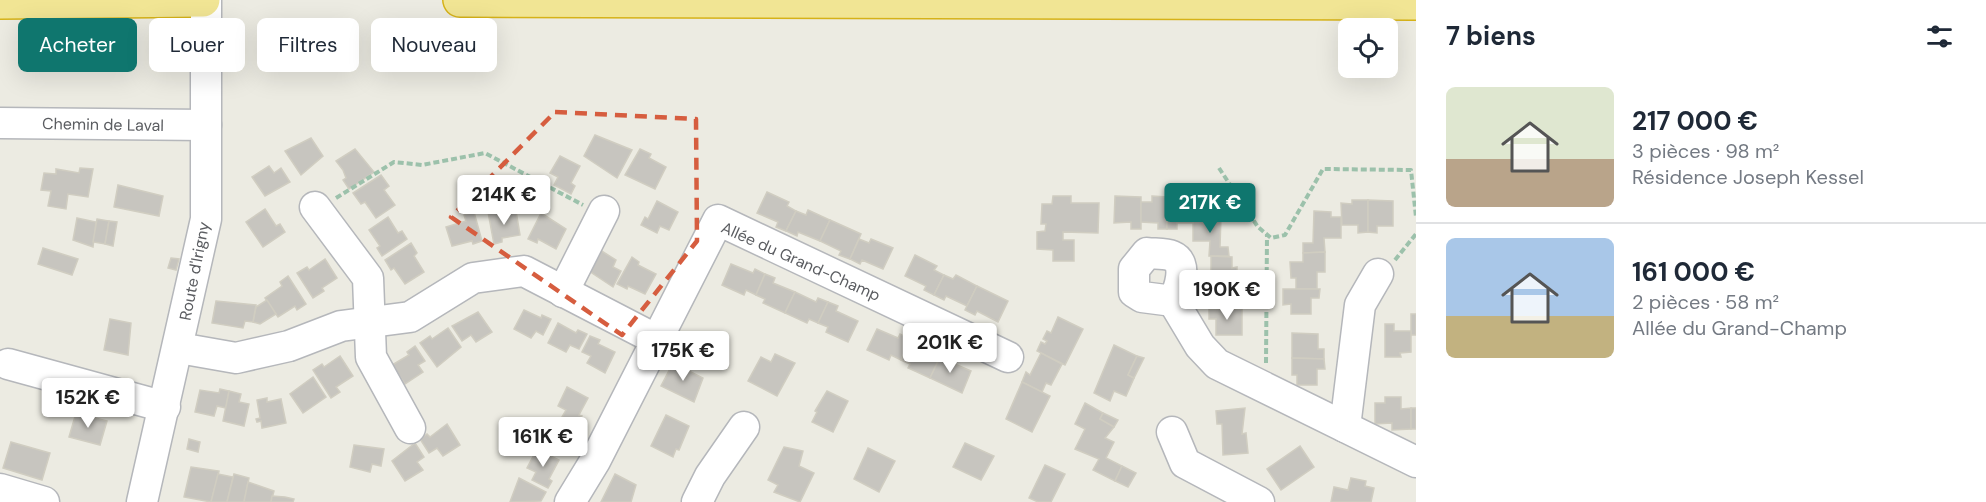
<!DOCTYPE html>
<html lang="fr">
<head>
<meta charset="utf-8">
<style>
  :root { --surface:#fff; --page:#f2f2f3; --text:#1f2937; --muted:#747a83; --line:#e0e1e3; --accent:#0f766e }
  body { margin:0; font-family:"DM Sans",sans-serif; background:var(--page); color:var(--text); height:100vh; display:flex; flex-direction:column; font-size:22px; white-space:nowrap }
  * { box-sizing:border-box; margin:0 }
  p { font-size:20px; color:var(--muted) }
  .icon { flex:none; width:33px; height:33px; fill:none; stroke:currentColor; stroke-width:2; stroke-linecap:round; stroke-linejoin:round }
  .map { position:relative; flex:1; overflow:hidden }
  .sheet { display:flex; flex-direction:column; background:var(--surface); width:570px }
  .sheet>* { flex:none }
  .top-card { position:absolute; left:18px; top:18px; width:570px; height:54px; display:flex; gap:12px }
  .fabs { position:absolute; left:1338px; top:18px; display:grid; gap:12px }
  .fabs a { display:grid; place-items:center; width:60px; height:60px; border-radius:9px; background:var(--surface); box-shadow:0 6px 24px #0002; font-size:30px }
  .price { position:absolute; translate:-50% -51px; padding:0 14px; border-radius:6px; background:#fff; color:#222; font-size:20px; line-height:39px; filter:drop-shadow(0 2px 3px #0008) }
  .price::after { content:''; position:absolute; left:50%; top:36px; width:18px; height:14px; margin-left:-9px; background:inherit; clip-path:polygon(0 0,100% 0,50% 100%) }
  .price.active { background:var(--accent); color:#fff }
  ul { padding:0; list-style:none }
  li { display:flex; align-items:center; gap:18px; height:150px; padding:0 30px }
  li+li { border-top:2px solid var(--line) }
  li span { display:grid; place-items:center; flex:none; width:168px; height:120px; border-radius:9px; color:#555 }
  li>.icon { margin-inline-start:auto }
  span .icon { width:72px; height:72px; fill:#fffc; stroke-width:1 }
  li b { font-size:26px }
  h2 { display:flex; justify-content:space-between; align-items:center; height:72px; padding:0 30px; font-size:26px }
  .tag { padding:0 21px; border-radius:9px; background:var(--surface); box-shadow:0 6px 24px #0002; font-size:21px; line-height:54px }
  .tag.active { background:var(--accent); color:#fff }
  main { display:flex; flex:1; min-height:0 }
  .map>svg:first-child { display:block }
  .building { fill:#c7c5bf; stroke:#d0cdc1; stroke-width:1.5 }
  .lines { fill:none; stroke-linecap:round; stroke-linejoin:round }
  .minor-casing { stroke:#b5b7bb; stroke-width:33 }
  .highway-casing { stroke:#d6b218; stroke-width:36 }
  .path { stroke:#9cc1ab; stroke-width:4; stroke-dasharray:6 3; stroke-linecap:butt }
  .minor { stroke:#fff; stroke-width:30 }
  .highway { stroke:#f1e594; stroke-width:33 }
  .marked { fill:none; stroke:#d65d3f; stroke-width:4.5; stroke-dasharray:12 8; stroke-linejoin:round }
  .labels { text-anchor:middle; stroke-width:4.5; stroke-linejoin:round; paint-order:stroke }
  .street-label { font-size:16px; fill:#5b5d61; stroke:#fff }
</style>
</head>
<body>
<main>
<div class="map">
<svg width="1416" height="502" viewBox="0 0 1416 502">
  <rect width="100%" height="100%" fill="#ecebe2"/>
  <g class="building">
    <polygon points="595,135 632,150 617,178 584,156"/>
    <polygon points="311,138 323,156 301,175 285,151"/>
    <polygon points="355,149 374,172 349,189 343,180 346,178 343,170 336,161"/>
    <polygon points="640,149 651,154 649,158 666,167 655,189 625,175"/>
    <polygon points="560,156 580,166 571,183 575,186 571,194 554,185 558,177 550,173"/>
    <polygon points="269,166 274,173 281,168 290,182 265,196 252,177"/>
    <polygon points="80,168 93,169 88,197 68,194 66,209 48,206 51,191 41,190 44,173 56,174 56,169 79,173"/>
    <polygon points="381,175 389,186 384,190 395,205 376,218 365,202 361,204 353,193"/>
    <polygon points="118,185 163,196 159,216 114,207"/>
    <polygon points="767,192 789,202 787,206 796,211 786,231 776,227 778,222 757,213"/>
    <polygon points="1053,196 1071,196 1071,203 1099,203 1098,233 1063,232 1063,240 1074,240 1074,261 1053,261 1053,250 1037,249 1037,232 1045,231 1046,224 1041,224 1042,204 1052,204"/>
    <polygon points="1115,196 1141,197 1141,229 1131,229 1131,222 1114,223"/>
    <polygon points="1152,196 1167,197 1167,229 1158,229 1158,223 1141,222 1141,202 1152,202"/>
    <polygon points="1183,196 1183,202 1193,202 1193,223 1177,223 1177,229 1167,229 1167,197"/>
    <polygon points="1352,200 1368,200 1368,232 1358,233 1358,225 1342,225 1341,203 1352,204"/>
    <polygon points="1368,200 1393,201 1393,226 1377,226 1377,233 1368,232"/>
    <polygon points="657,201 678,212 669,230 660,226 657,233 641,225 645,217 648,219"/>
    <polygon points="265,209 276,226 280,224 285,232 263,247 246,222"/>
    <polygon points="497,210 498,215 516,211 520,235 502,238 502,242 494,244 488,212"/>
    <polygon points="808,210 830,220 820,241 798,232 797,236 786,231 796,211 806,215"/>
    <polygon points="1314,211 1331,212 1331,217 1341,217 1341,238 1324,238 1325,252 1303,253 1303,243 1313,243"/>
    <polygon points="474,212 482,241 473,244 472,241 452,246 446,227 466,221 464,215"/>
    <polygon points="541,213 566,229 556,249 538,239 537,243 528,239"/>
    <polygon points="1203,215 1221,216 1220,247 1228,247 1229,256 1209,256 1210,241 1193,241 1193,220 1203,220"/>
    <polygon points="388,217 398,233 402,231 407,239 382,256 377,248 380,246 369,230"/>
    <polygon points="77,218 96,222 93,247 73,240"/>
    <polygon points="97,219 109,221 105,244 93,242"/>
    <polygon points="830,220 861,234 850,259 839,255 841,251 820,241"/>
    <polygon points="109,221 117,222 113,246 105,244"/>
    <polygon points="859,239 869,243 871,239 893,248 883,269 862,260 860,264 850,259"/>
    <polygon points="411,243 417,253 414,256 424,272 405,284 394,268 391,270 385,260"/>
    <polygon points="43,248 78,259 72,275 38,264"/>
    <polygon points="600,250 616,260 613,267 621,271 613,287 589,271"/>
    <polygon points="1325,252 1325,272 1317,272 1317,289 1296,289 1296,278 1291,278 1290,262 1303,262 1303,253"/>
    <polygon points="915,255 937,266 934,270 944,275 934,295 924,290 926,286 905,276"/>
    <polygon points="1211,256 1232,257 1232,268 1237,267 1237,283 1203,283 1203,274 1211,274"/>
    <polygon points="632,257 639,262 638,265 656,274 645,294 628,286 627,289 617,284"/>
    <polygon points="171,258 179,259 176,270 168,268"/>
    <polygon points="325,259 337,278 322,288 324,291 313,298 297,273 307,267 309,270"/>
    <polygon points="731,264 753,273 755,269 765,274 756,295 746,290 744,295 722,285"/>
    <polygon points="765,274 775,278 773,283 795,292 785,313 763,303 765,299 756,295"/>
    <polygon points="944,275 953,279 956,275 977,286 967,306 946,296 944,300 934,295"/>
    <polygon points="288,276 306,304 297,310 295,306 278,317 265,298 282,286 280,282"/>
    <polygon points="1203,283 1237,283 1237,298 1231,298 1231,309 1212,309 1211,292 1203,292"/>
    <polygon points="977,286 1008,301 998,322 977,311 975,315 965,310"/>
    <polygon points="1283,289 1320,289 1319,298 1311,298 1311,314 1291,314 1291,304 1283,305"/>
    <polygon points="795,292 816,302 818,298 828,302 818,323 809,319 807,323 785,313"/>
    <polygon points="267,300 276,314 260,324 253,322 256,307"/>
    <polygon points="216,301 256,305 253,322 245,321 243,328 212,323"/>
    <polygon points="828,302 838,306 836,311 858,321 848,342 826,332 828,327 818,323"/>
    <polygon points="1209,309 1242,309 1242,335 1216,335 1216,319 1209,319"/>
    <polygon points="524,310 541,318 542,315 551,319 543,335 536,331 531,338 514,329"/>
    <polygon points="478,312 492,332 476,342 471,335 462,341 452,326"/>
    <rect x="1411" y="314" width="5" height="21"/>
    <polygon points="1058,317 1083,329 1065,365 1037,351 1041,342 1045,344 1047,341 1043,339 1047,331 1051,333"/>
    <polygon points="110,319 131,323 128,355 104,350"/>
    <polygon points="558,323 576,333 578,330 587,334 579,349 570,345 566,352 548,343"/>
    <polygon points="1385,324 1394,324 1394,331 1411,331 1411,352 1400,353 1401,357 1385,357"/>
    <polygon points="448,328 461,347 437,367 420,343 430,336 432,339"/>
    <polygon points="877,329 898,338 900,334 910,339 901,360 891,355 889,360 867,350"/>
    <polygon points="1292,333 1318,334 1318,349 1324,349 1324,359 1292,358"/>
    <polygon points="590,336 600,340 598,344 615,352 605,373 587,363 591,356 582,352"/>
    <polygon points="910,339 920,343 918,347 940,357 930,378 908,368 910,364 901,360"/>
    <polygon points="1114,345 1137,356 1128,375 1134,378 1126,396 1114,391 1110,401 1094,393"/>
    <polygon points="415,346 425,361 418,365 423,372 405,384 392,365 409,355 407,352"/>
    <polygon points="942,353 952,358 950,362 971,371 962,393 930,378"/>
    <polygon points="1041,353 1062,364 1051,385 1046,383 1042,392 1022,382 1026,372 1030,375"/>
    <polygon points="775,354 795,363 777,396 748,381 761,357 771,362"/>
    <polygon points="340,356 353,376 336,387 340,392 331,398 313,370 322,364 324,367"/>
    <polygon points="1137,356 1144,358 1134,378 1128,375"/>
    <polygon points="1292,358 1324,359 1325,369 1317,369 1317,385 1297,385 1297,375 1292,375"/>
    <polygon points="673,363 703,378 694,402 661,386"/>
    <polygon points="313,377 326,397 303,413 290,394"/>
    <polygon points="1022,382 1050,396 1032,432 1006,419"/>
    <polygon points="567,387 588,398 579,415 582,416 577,425 562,417 566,410 558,406"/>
    <polygon points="220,389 229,391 226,408 217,406 214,416 195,412 200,390 219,393"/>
    <polygon points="229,391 241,394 239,402 249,404 244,426 223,421"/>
    <polygon points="827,391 848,401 833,432 812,422 817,412 815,411"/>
    <polygon points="1385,397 1401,397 1401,409 1411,408 1411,429 1392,430 1392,423 1375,424 1375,403 1385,403"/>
    <polygon points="267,398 267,402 281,399 286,423 262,428 261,421 257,422 256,419 260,418 257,400"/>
    <polygon points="1085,403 1103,413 1100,419 1114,427 1105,438 1114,442 1106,458 1122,466 1115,481 1093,470 1099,459 1075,449 1085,429 1075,424"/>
    <polygon points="1245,408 1242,434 1246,433 1248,453 1223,455 1222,424 1217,424 1216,411"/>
    <rect x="1411" y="408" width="5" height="21"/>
    <polygon points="76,413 107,421 100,445 69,437"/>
    <polygon points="1103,413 1118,420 1114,427 1100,419"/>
    <polygon points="666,415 689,426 679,450 676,449 673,457 651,446"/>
    <polygon points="550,418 576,431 560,452 541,443"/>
    <polygon points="447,424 460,445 443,456 437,448 429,453 420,439 427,434 430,437"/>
    <polygon points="189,439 200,442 198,452 187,449"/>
    <polygon points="11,442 50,453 42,480 3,468"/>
    <polygon points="415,443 424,457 417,462 423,470 405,481 392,461"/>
    <polygon points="965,443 994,456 981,480 953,467"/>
    <polygon points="354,445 384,449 381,466 372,464 370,472 350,467"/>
    <polygon points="1300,446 1314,467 1281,490 1267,469"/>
    <polygon points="784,447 803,451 799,466 814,473 800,502 774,492 778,485 768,480"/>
    <polygon points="868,448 895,461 879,492 854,479"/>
    <polygon points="537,449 559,460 549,479 552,481 548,488 532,480 536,472 527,468"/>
    <polygon points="1045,465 1065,474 1051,502 1038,502 1029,498"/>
    <polygon points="1122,466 1136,473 1128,487 1115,481"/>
    <polygon points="191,467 219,471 211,502 184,497"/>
    <polygon points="218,474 233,477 227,502 211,502"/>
    <polygon points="234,474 249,478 244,502 227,502"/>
    <polygon points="615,474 636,485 631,502 601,502"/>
    <polygon points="519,478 546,492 541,501 510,502"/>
    <polygon points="1351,478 1366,481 1365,486 1374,488 1371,502 1331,502 1334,487 1348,490"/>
    <polygon points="248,482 274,491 271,502 244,502"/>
    <polygon points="272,496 285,497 294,499 293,502 271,502"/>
  </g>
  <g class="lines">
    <defs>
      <g id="minor">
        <polyline points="0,123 206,125"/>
        <polyline points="315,207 368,278 371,357 410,428"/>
        <path d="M1147,253C1154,254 1165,253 1172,256C1189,263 1179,290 1173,301L1142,297L1134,292V269Z"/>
        <polyline points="563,292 604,211"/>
        <polyline points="1173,301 1200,346 1217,364 1416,462"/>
        <polyline points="179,348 236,358 289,346 341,326 410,317 473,278 524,271 657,340"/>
        <polyline points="8,364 165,407"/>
        <polyline points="1345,427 1360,305 1378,274"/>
        <polyline points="1172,432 1185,463 1259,502"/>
        <polyline points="0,489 44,502"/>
        <polyline points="142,502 206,219 206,0"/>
        <polyline points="570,502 595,461 718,220 1008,357"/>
        <polyline points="697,502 710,476 744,427"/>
      </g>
      <g id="highway">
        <polyline points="460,0 1416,3"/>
        <polyline points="0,2 203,0"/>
      </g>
    </defs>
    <use href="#minor" class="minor-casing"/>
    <use href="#highway" class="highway-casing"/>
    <g class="path">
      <polyline points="1219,168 1258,227 1271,238 1285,235 1323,169 1411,170 1416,217"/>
      <polyline points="336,198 394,162 422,165 485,153 583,205"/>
      <polyline points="1395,260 1416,234"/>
      <polyline points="1266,363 1267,234"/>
    </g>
    <use href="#minor" class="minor"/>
    <use href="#highway" class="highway"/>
  </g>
  <path class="marked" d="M555,112L696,119L697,241L622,335L451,217Z"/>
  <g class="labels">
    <g class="street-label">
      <text transform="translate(103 124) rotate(1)" y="6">Chemin de Laval</text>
      <text transform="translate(801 261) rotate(24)" y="6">Allée du Grand-Champ</text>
      <text transform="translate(194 271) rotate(-79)" y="6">Route d'Irigny</text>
    </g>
  </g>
</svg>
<div class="fabs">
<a><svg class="icon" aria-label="locate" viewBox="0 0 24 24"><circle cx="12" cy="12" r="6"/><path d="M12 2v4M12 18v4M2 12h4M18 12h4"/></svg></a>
</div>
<b class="price" style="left:504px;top:226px">214K €</b>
<b class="price active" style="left:1210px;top:234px">217K €</b>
<b class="price" style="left:1227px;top:321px">190K €</b>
<b class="price" style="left:950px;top:374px">201K €</b>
<b class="price" style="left:683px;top:382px">175K €</b>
<b class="price" style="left:88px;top:429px">152K €</b>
<b class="price" style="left:543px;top:468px">161K €</b>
<div class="top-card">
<a class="tag active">Acheter</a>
<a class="tag">Louer</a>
<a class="tag">Filtres</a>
<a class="tag">Nouveau</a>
</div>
</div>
<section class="sheet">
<h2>7 biens<svg class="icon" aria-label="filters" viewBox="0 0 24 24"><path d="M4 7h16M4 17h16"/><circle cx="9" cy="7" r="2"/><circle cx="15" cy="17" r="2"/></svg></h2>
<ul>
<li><span style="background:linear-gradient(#dfe7d0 60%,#b9a48a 0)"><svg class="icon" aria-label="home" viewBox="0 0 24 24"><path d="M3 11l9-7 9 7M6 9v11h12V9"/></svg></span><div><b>217 000 €</b><p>3 pièces · 98 m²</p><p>Résidence Joseph Kessel</p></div></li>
<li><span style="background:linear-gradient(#a9c7e8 65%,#c2b280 0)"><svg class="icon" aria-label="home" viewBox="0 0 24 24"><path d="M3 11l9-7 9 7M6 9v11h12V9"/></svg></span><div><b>161 000 €</b><p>2 pièces · 58 m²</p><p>Allée du Grand-Champ</p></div></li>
</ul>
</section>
</main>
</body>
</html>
